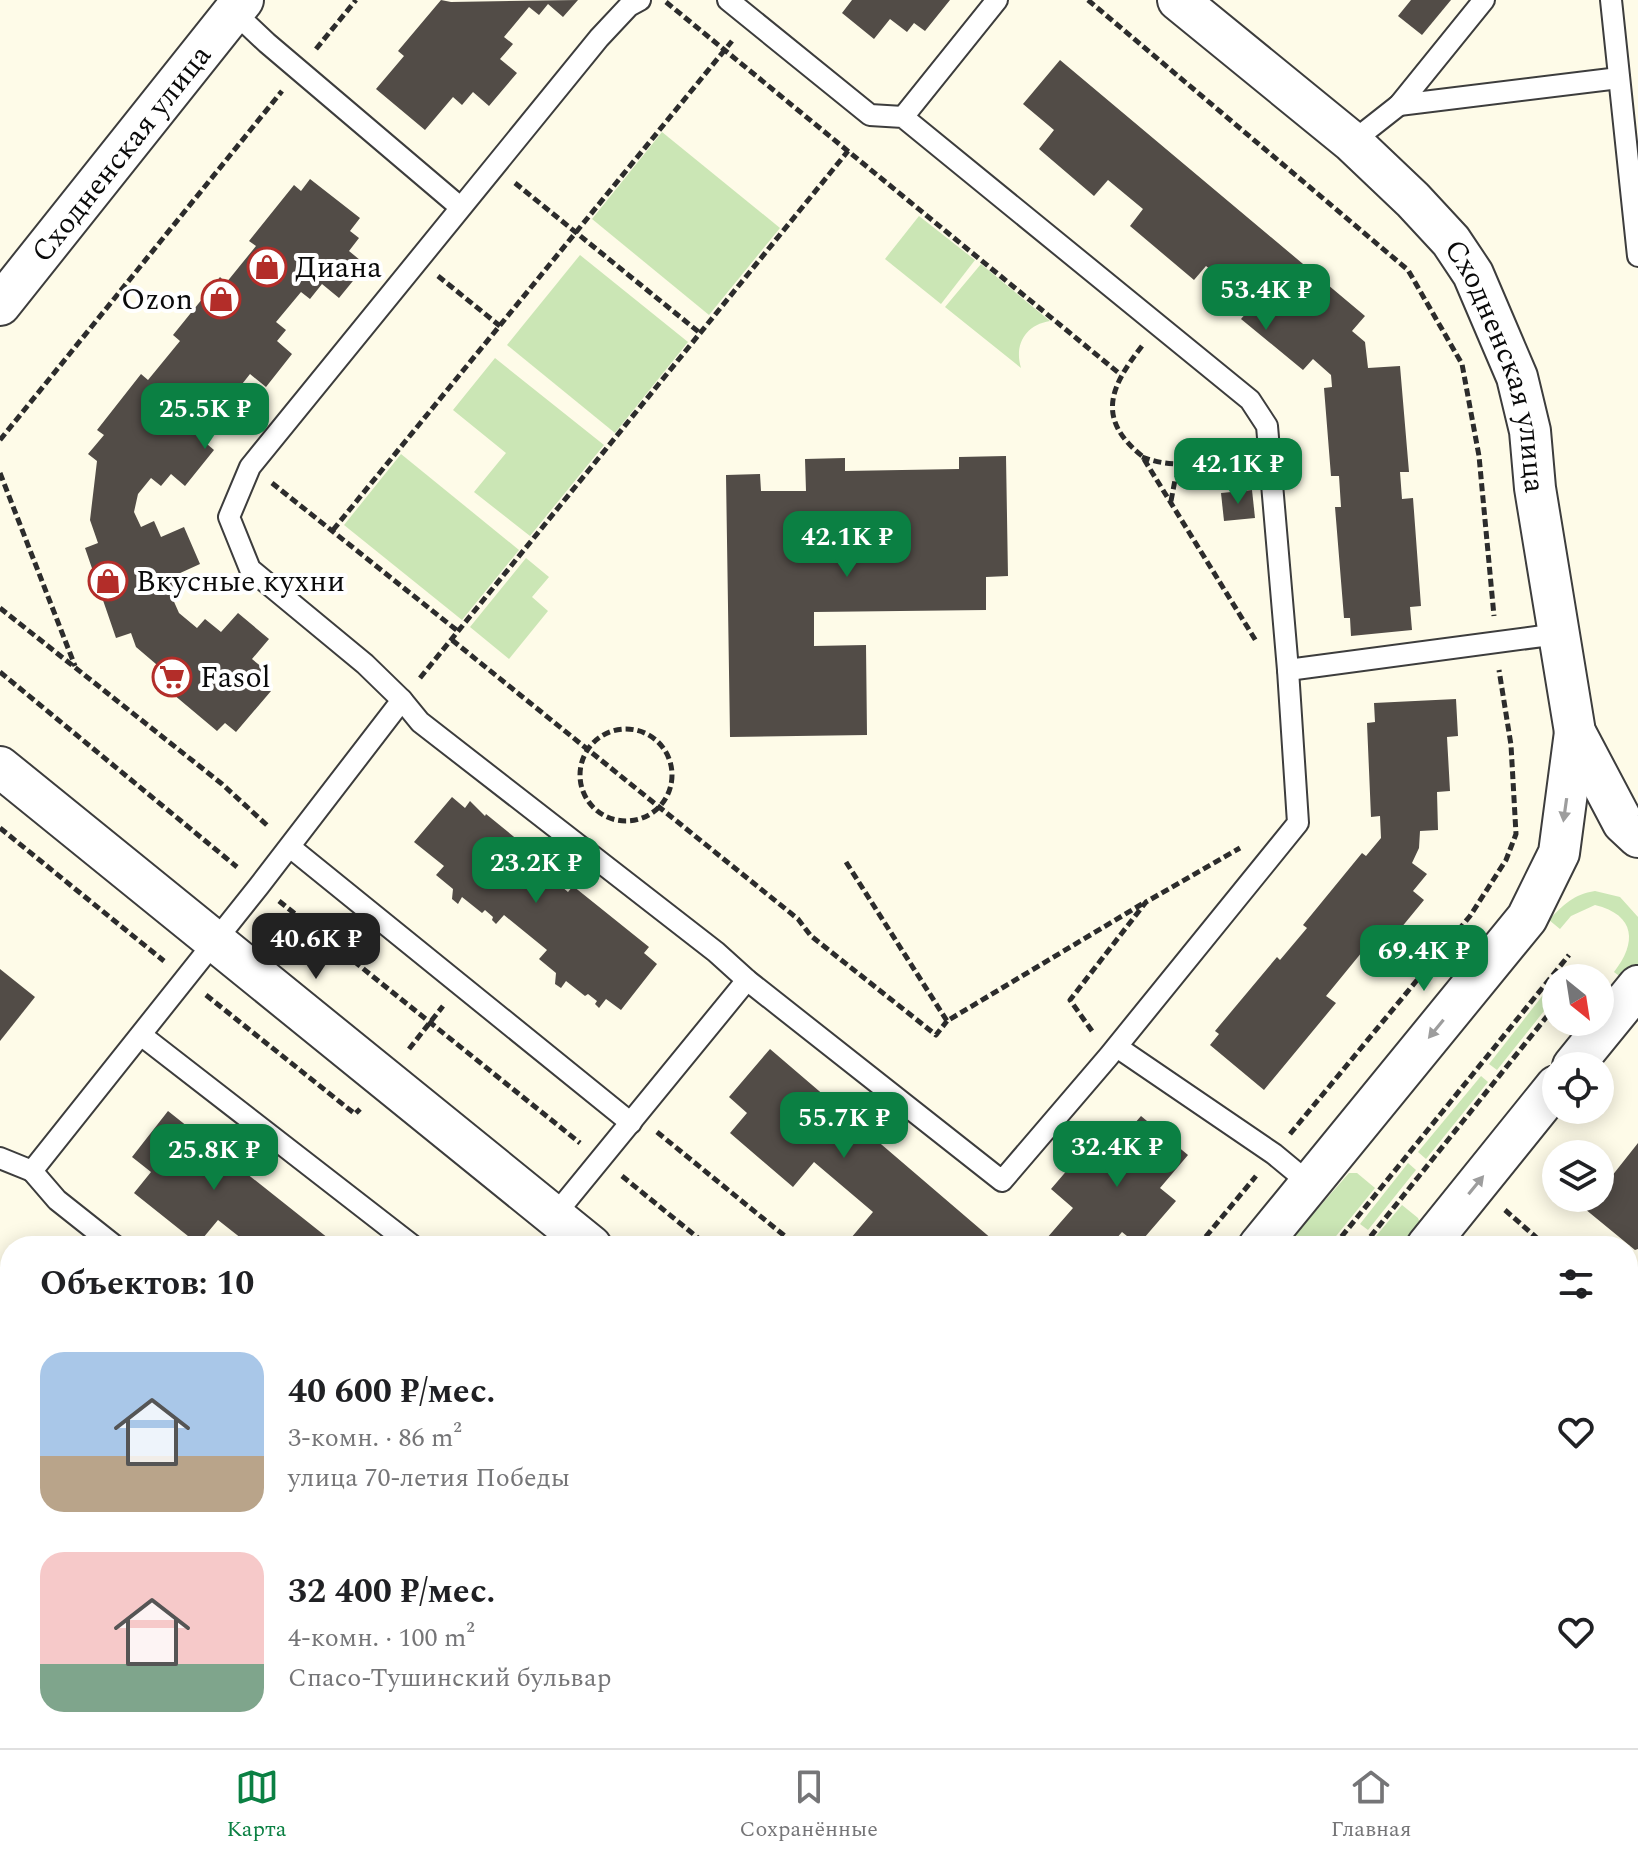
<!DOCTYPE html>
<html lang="ru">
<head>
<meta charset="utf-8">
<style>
  :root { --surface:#fff; --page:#f6f6f6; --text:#202124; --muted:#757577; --line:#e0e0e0; --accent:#0b8043 }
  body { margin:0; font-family:Spectral,serif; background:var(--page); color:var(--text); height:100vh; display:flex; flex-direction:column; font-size:30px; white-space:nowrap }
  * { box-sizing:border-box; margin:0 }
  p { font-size:26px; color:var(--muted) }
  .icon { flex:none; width:44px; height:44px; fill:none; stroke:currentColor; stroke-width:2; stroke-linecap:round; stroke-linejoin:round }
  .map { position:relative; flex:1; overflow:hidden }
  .panel { position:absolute; left:0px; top:1236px; width:1638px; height:512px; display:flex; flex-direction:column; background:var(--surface); border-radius:32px 32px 0 0; box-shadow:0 4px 20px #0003 }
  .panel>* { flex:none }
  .needle { width:52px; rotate:150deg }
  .buttons { position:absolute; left:1542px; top:964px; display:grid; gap:16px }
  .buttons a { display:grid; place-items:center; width:72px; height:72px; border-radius:50%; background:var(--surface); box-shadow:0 4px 20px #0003; font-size:40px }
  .price { position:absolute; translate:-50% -68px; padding:0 18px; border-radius:16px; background:var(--accent); color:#fff; font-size:26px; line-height:52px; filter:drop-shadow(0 2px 4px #0008) }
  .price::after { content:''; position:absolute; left:50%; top:48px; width:24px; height:18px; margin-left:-12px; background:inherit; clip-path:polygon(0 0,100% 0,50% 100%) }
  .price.selected { background:#222; color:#fff }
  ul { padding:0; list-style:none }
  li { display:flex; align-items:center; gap:24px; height:200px; padding:0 40px }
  li span { display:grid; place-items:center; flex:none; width:224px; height:160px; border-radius:24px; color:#555 }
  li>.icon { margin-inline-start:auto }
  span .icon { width:96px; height:96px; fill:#fffc; stroke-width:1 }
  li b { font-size:34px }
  h2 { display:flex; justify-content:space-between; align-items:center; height:96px; padding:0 40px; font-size:34px }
  .dock { display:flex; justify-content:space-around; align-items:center; height:112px; border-top:2px solid var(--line); background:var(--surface); font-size:22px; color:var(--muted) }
  .dock a { display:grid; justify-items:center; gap:4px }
  .dock .selected { color:var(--accent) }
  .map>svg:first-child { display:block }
  .green { fill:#cbe6b5 }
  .building { fill:#524c47 }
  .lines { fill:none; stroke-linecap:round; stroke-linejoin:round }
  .lane-casing { stroke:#3d3d3d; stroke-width:24 }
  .street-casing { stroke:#3d3d3d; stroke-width:44 }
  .path { stroke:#2c2c2c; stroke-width:5; stroke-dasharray:8 4; stroke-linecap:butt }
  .lane { stroke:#fff; stroke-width:20 }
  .street { stroke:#fff; stroke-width:40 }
  .oneway { fill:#9d9d9d }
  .labels { text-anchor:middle; stroke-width:8; stroke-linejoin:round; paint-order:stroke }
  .street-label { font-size:30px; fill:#0a0a0a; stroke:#fff }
  .poi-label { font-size:30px; fill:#0a0a0a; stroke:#fff; text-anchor:start }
</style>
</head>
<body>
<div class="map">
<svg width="1638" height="1748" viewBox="0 0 1638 1748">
  <rect width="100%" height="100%" fill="#fefbe8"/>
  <g class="green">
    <polygon points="662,132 780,228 709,315 592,219"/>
    <polygon points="919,216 975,260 941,304 885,259"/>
    <polygon points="580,255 688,342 615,433 507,345"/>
    <path d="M981,264L1050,321C1025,325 1014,345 1021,368L945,307Z"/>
    <polygon points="495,358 604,445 530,536 474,492 506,453 453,410"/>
    <polygon points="401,454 519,550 462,620 344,525"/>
    <polygon points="526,558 549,577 532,597 548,611 509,659 470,627"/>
    <path d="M1595,891L1620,897L1638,917V965L1626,981L1614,972C1637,943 1636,915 1595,905L1571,916L1560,929L1549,920C1563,905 1574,894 1595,891Z"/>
    <polygon points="1550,986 1556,991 1556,996 1497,1070 1489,1064"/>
    <polygon points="1481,1076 1488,1082 1426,1159 1418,1152"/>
    <polygon points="1408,1163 1416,1170 1368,1230 1360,1224"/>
    <polygon points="1349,1173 1357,1173 1375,1188 1328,1246 1285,1246"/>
    <polygon points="1402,1205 1418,1218 1421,1225 1412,1246 1381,1246 1384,1242 1376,1236"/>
  </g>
  <g class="building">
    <polygon points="441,0 451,2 578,0 563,17 548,4 539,15 529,7 504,37 513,44 500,59 517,73 489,106 473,92 462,105 453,97 425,130 376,89 404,56 398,51"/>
    <polygon points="852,0 950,0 925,31 914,23 907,32 890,19 874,39 842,13"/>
    <polygon points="1411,0 1451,0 1422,35 1398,16"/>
    <polygon points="1060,60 1365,316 1352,331 1365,342 1368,368 1400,366 1409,472 1400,472 1402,499 1413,498 1421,606 1410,607 1412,630 1351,636 1350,618 1344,618 1335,507 1341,507 1339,476 1331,476 1324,388 1332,387 1331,375 1313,359 1303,370 1241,319 1253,305 1206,266 1194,280 1130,226 1143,209 1108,180 1094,196 1039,149 1054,130 1023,104"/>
    <polygon points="310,179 360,218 350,231 359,238 349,251 366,265 339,298 322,284 310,299 301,292 276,322 286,330 277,341 292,354 266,387 250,374 235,393 226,385 200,417 210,425 200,438 214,450 185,486 171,474 161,486 151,478 138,494 134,512 141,527 154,521 161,537 184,527 200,564 178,574 184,589 171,595 179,613 197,628 205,619 221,632 238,613 269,639 252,659 268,672 261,682 271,691 236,732 225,723 217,731 155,679 163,670 136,647 131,633 116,638 85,548 98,543 90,520 97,461 88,454 104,435 97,430 141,374 148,380 180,341 173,335 220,277 226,283 256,246 249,241 294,185 301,191"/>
    <polygon points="1006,456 1008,576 986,577 986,610 814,612 814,646 866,645 867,735 730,737 726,475 760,474 761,491 806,491 805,459 845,458 845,471 959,469 959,457"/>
    <polygon points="1252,490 1255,518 1224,521 1221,493"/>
    <polygon points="1456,699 1458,736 1447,737 1450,791 1437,792 1438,830 1420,831 1419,848 1412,863 1427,874 1413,891 1424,900 1373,962 1362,952 1326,996 1336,1003 1264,1090 1210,1045 1219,1034 1215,1031 1277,957 1280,960 1307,928 1303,925 1362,853 1366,856 1381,838 1380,816 1371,817 1367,723 1375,722 1374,703"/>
    <polygon points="452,797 465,808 470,801 485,816 486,814 546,863 541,869 568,892 573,886 649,947 644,953 657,964 621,1010 606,999 599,1008 595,1004 597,1001 588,994 585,996 566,981 561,988 555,984 556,973 539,959 547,950 504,915 496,924 492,920 493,917 485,910 482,913 462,897 458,904 452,899 453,889 436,875 444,866 414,842"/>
    <polygon points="0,969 35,997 0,1041"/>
    <polygon points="770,1049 1000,1246 860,1246 851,1238 873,1212 814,1162 793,1187 730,1133 747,1113 729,1097"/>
    <polygon points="168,1111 338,1246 251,1246 218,1220 198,1244 134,1193 151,1172 132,1157"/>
    <polygon points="1141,1116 1188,1155 1160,1188 1176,1201 1138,1245 1122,1232 1110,1246 1040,1246 1073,1208 1051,1189 1099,1133 1115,1146"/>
    <polygon points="1638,1143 1638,1249 1635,1250 1585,1209 1594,1198 1600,1198 1600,1191"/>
    <polygon points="0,1495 10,1495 10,1739 0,1740"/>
    <polygon points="613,1738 718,1738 710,1748 605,1748"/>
  </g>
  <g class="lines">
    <defs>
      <g id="lane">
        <polyline points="728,0 870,115 903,117 1250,400 1267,426 1288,670 1558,634"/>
        <polyline points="1611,0 1638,256"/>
        <polyline points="234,12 267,43 460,207"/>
        <polyline points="1399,105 1619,78"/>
        <polyline points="903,117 997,0"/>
        <polyline points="1352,142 1399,105 1484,0"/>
        <polyline points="402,700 420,722 716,952 747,980 1002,1181 1109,1056 1298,823 1288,670"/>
        <polyline points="290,847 631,1123"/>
        <polyline points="141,1035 413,1246"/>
        <polyline points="1117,1047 1274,1154 1309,1183"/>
        <polyline points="0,1158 32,1171"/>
        <polyline points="554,1216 747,980"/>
        <polyline points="115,1246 57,1200 32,1171 259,886 402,700 365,664 250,569 229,517 250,467 599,38 629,6 640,0"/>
        <polyline points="1628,1693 1638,1701"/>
        <polyline points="567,1748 575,1738"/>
        <polyline points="1529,1748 1537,1738"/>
      </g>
      <g id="street">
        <path id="s1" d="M1178,0L1352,142L1413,200L1451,241L1473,274L1517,377L1530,431L1535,488L1575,732L1623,823L1638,837"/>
        <path id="s2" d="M0,305L243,0"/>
        <polyline points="0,767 591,1246"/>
        <polyline points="1573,1066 1638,986"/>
        <polyline points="1259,1246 1527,918 1559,853 1575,732"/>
        <polyline points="1427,1246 1556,1086"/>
        <polyline points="1191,1738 1204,1748"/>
        <polyline points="853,1748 861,1738"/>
        <polyline points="1020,1748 1029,1738"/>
      </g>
    </defs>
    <use href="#lane" class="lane-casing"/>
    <use href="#street" class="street-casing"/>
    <g class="path">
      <polyline points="1088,0 1408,270 1462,364 1479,456 1494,616"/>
      <polyline points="666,2 1120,374"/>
      <polyline points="316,49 356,0"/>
      <polyline points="515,183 700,333"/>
      <polyline points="438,276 500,326"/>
      <path d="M1142,346C1111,386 1095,418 1142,456L1256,641"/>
      <polyline points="0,440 282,91"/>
      <path d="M1142,457C1175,470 1209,462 1243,458"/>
      <polyline points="0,473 75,666"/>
      <polyline points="272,483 459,632"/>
      <polyline points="1171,501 1175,480 1184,465"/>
      <polyline points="333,530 732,41"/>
      <polyline points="0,608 222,784 269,827"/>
      <polyline points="452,640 798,919 811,936 936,1035 947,1021"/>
      <polyline points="0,672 237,867"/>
      <polyline points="420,678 848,151"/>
      <circle cx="626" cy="775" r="46"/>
      <polyline points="0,828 164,961"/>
      <polyline points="846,862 947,1021 1142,904"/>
      <polyline points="279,901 580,1143"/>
      <polyline points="1578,978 1585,969"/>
      <polyline points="206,995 355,1114 360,1109"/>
      <polyline points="1092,1031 1070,1000 1146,902 1240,848"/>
      <polyline points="409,1049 443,1006"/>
      <polyline points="657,1132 797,1246"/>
      <polyline points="1290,1134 1470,916 1506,860 1516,834 1511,745 1499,670"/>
      <polyline points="622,1176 708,1246"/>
      <polyline points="1505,1210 1546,1246"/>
      <polyline points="1198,1246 1256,1176"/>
      <polyline points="1334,1246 1569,955"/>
      <polyline points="1363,1246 1556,1005"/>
      <polyline points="1628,1315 1638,1324"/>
      <path d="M479,1738C493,1747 507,1743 523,1738"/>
      <polyline points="448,1748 465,1738"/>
      <polyline points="924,1748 932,1738"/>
      <polyline points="1074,1748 1082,1738"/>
      <polyline points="1132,1748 1136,1738"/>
    </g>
    <use href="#lane" class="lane"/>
    <use href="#street" class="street"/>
  </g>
  <defs><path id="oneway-solid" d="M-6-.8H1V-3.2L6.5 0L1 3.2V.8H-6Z" transform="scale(2)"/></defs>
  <g class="oneway">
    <use href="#oneway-solid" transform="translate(1565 810) rotate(98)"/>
    <use href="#oneway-solid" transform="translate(1436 1029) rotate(129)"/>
    <use href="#oneway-solid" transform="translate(1476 1185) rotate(-51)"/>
  </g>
  <defs>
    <symbol id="shop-ring" viewBox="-11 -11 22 22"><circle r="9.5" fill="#fff" stroke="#b32d29" stroke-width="1.5"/><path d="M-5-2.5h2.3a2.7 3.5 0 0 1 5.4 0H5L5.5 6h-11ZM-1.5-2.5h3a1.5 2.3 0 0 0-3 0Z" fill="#b32d29"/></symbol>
    <symbol id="supermarket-ring" viewBox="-11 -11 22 22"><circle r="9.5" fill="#fff" stroke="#b32d29" stroke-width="1.5"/><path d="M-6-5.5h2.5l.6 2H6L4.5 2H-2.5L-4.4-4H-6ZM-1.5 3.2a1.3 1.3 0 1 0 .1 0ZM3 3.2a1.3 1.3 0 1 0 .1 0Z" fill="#b32d29"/></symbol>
  </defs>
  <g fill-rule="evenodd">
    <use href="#shop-ring" x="245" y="245" width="44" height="44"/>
    <use href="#shop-ring" x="199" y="277" width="44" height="44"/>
    <use href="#shop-ring" x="86" y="559" width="44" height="44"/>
    <use href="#supermarket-ring" x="150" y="655" width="44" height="44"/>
  </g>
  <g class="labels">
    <g class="street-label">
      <text dy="10" stroke="none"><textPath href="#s2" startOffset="194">Сходненская улица</textPath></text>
      <text dy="10" stroke="none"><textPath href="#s1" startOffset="500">Сходненская улица</textPath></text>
    </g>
    <g class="poi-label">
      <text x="295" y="277">Диана</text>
      <text x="193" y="309" text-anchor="end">Ozon</text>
      <text x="136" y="591">Вкусные кухни</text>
      <text x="200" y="687">Fasol</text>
    </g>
  </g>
</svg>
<div class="buttons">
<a><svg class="needle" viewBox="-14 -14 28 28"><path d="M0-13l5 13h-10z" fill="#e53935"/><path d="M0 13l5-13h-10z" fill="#757577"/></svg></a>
<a><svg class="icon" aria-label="locate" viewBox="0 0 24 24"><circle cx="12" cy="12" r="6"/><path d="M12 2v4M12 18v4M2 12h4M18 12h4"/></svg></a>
<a><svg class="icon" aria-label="layers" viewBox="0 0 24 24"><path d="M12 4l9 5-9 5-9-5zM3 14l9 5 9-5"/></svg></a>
</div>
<b class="price" style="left:1266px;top:332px">53.4K ₽</b>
<b class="price" style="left:205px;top:451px">25.5K ₽</b>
<b class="price" style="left:1238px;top:506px">42.1K ₽</b>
<b class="price" style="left:847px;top:579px">42.1K ₽</b>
<b class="price" style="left:536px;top:905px">23.2K ₽</b>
<b class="price selected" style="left:316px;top:981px">40.6K ₽</b>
<b class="price" style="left:1424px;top:993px">69.4K ₽</b>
<b class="price" style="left:844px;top:1160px">55.7K ₽</b>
<b class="price" style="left:1117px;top:1189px">32.4K ₽</b>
<b class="price" style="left:214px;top:1192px">25.8K ₽</b>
<section class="panel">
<h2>Объектов: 10<svg class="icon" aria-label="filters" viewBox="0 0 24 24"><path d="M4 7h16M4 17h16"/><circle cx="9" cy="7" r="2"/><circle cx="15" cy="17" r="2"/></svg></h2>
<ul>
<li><span style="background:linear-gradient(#a9c7e8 65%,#b9a48a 0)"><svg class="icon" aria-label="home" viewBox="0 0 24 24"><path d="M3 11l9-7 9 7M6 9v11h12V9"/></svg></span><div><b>40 600 ₽/мес.</b><p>3-комн. · 86 m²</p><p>улица 70-летия Победы</p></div><svg class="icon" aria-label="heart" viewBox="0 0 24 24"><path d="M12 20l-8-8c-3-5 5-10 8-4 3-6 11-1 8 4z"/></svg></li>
<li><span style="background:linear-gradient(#f6c9c9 70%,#7fa58c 0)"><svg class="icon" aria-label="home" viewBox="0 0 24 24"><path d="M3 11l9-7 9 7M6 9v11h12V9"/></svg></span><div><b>32 400 ₽/мес.</b><p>4-комн. · 100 m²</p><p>Спасо-Тушинский бульвар</p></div><svg class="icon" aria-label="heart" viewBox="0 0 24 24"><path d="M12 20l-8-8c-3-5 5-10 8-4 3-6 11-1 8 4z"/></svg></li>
</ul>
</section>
</div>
<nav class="dock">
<a class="selected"><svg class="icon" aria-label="map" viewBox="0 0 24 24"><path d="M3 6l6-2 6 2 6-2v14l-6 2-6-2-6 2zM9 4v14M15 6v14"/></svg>Карта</a>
<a><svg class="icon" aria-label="saved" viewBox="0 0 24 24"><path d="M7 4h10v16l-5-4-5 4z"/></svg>Сохранённые</a>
<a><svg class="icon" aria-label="home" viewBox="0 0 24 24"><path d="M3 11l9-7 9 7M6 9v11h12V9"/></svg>Главная</a>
</nav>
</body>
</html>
